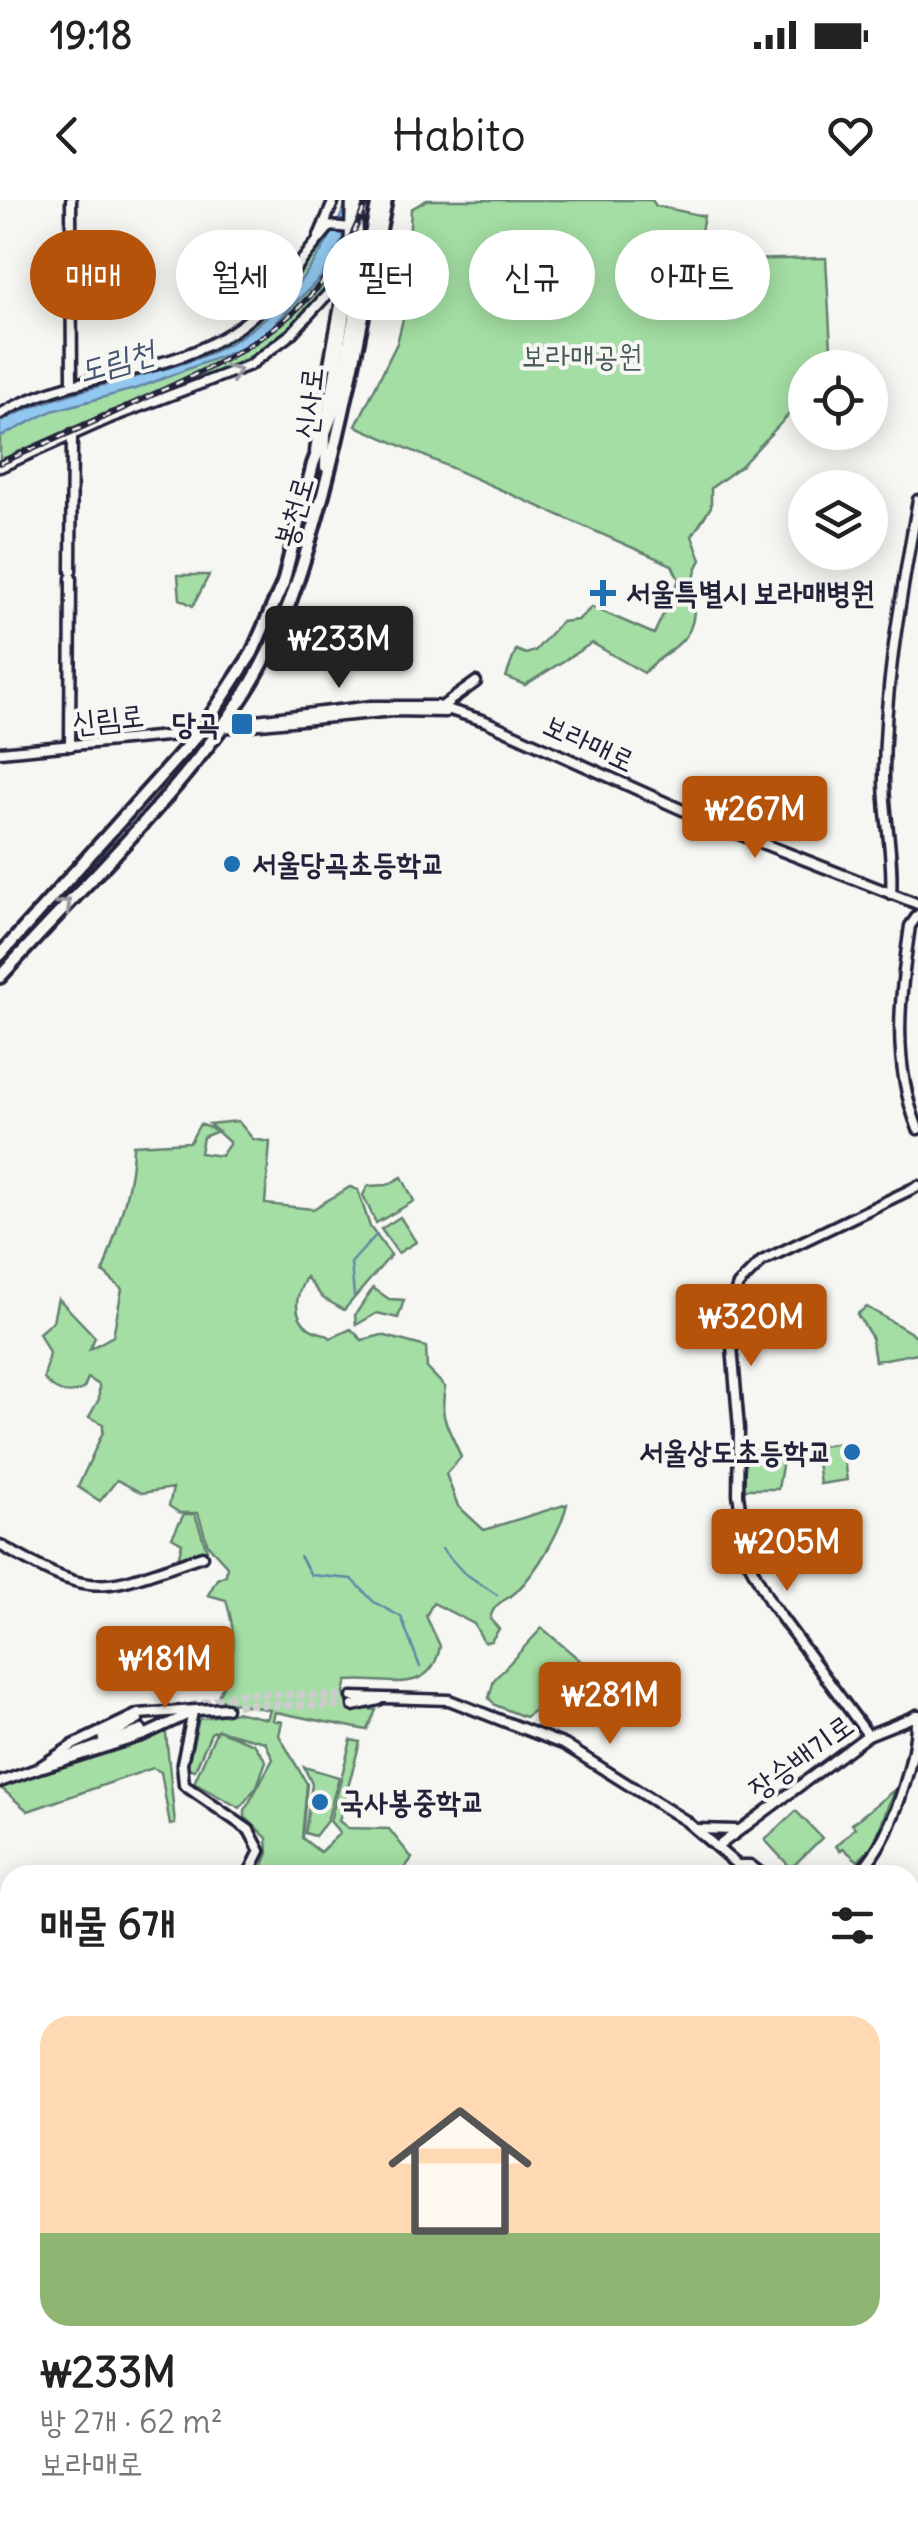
<!DOCTYPE html>
<html lang="ko">
<head>
<meta charset="utf-8">
<style>
  :root { --surface:#fff; --page:#f2f2f2; --text:#222; --muted:#767676; --line:#e0e0e0; --accent:#b45309 }
  body { margin:0; font-family:Delius,"Poor Story",sans-serif; background:var(--page); color:var(--text); height:100vh; display:flex; flex-direction:column; font-size:38px; white-space:nowrap }
  * { box-sizing:border-box; margin:0 }
  p { font-size:32px; color:var(--muted) }
  .icon { flex:none; width:55px; height:55px; fill:none; stroke:currentColor; stroke-width:2; stroke-linecap:round; stroke-linejoin:round }
  .map { position:relative; flex:1; overflow:hidden }
  .panel { position:absolute; left:0px; top:1665px; width:920px; height:672px; display:flex; flex-direction:column; background:var(--surface); border-radius:30px 30px 0 0; box-shadow:0 5px 25px #0003 }
  .panel>* { flex:none }
  .banner { position:absolute; left:30px; top:30px; width:860px; height:90px; display:flex; gap:20px }
  .fabs { position:absolute; left:788px; top:150px; display:grid; gap:20px }
  .fabs a { display:grid; place-items:center; width:100px; height:100px; border-radius:50%; background:var(--surface); box-shadow:0 5px 25px #0003; font-size:50px }
  .price { position:absolute; translate:-50% -85px; padding:0 22px; border-radius:10px; background:var(--accent); color:#fff; font-size:32px; line-height:65px; filter:drop-shadow(0 2px 5px #0008) }
  .price::after { content:''; position:absolute; left:50%; top:60px; width:30px; height:22px; margin-left:-15px; background:inherit; clip-path:polygon(0 0,100% 0,50% 100%) }
  .price.current { background:#222; color:#fff }
  ul { padding:0; list-style:none }
  li { display:grid; align-content:center; gap:20px; height:530px; padding:0 40px }
  li+li { border-top:2px solid var(--line) }
  li span { display:grid; place-items:center; height:310px; border-radius:30px; color:#555 }
  li>.icon { margin-inline-start:auto }
  span .icon { width:180px; height:180px; fill:#fffc; stroke-width:1 }
  li b { font-size:42px }
  h2 { display:flex; justify-content:space-between; align-items:center; height:120px; padding:0 40px; font-size:42px }
  .chip { padding:0 35px; border-radius:45px; background:var(--surface); box-shadow:0 5px 25px #0003; font-size:35px; line-height:90px }
  .chip.current { background:var(--accent); color:#fff }
  .status { display:flex; justify-content:space-between; align-items:center; height:70px; padding:0 50px; background:var(--surface); direction:ltr }
  .status svg { height:28px; fill:currentColor }
  header { display:flex; justify-content:space-between; align-items:center; height:130px; padding:0 40px; background:var(--surface); font-size:45px; font-weight:600 }
  .map>svg:first-child { display:block }
  .green { fill:#a4dea4; stroke:#638070; stroke-width:2.5 }
  .water { fill:#92c8f0; stroke:#6586a8; stroke-width:2.5 }
  .lines { fill:none; stroke-linecap:round; stroke-linejoin:round }
  .stream { stroke:#6586a8; stroke-width:2.5 }
  .secondary-tunnel { stroke:#cccccd; stroke-width:8; stroke-dasharray:8 4; stroke-linecap:butt }
  .secondary-casing { stroke:#22223b; stroke-width:15 }
  .primary-casing { stroke:#22223b; stroke-width:18 }
  .secondary { stroke:#f6f6f2; stroke-width:8 }
  .primary { stroke:#f6f6f2; stroke-width:10 }
  .rail-casing { stroke:#22223b; stroke-width:6 }
  .rail { stroke:#f6f6f2; stroke-width:2.5; stroke-dasharray:8; stroke-linecap:butt }
  .oneway { stroke:#9797a0 }
  .poi-dot { fill:#1f6fb2; stroke:#f6f6f2; stroke-width:4 }
  .labels { text-anchor:middle; stroke-width:8; stroke-linejoin:round; paint-order:stroke }
  .park-label { font-size:30px; fill:#495a5a; stroke:#f6f6f2 }
  .street-label { font-size:30px; fill:#22223b; stroke:#f6f6f2 }
  .poi-label { font-size:30px; font-weight:bold; fill:#22223b; stroke:#f6f6f2; text-anchor:start }
  .water-label { font-size:32px; font-style:italic; fill:#445471; stroke:#f6f6f2 }
</style>
</head>
<body>
<div class="status"><b>19:18</b><svg viewBox="0 0 49 12"><path d="M0 12V9h3v3zM5 12V6h3v6zM10 12V3h3v9zM15 12V0h3v12zM26 1h20v11H26zM47 4h2v5h-2z"/></svg></div>
<header><svg class="icon" aria-label="back" viewBox="0 0 24 24"><path d="M15 5l-7 7 7 7"/></svg>Habito<svg class="icon" aria-label="heart" viewBox="0 0 24 24"><path d="M12 20l-8-8c-3-5 5-10 8-4 3-6 11-1 8 4z"/></svg></header>
<div class="map">
<svg width="918" height="2336" viewBox="0 0 918 2336">
  <rect width="100%" height="100%" fill="#f6f6f2"/>
  <filter id="ink" filterUnits="userSpaceOnUse"><feTurbulence type="fractalNoise" baseFrequency=".01" numOctaves="2"/><feDisplacementMap in="SourceGraphic" scale="20" xChannelSelector="R" yChannelSelector="G"/><feConvolveMatrix kernelMatrix="1 2 1 2 8 2 1 2 1" color-interpolation-filters="sRGB"/></filter>
  <g filter="url(#ink)">
    <g class="green">
      <path d="M427,0H652L656,6L704,16L698,47L705,61L826,58L832,167L805,168V197L741,266L711,288V307L692,336L701,360C687,380 700,407 690,429C681,448 657,457 644,473L592,443L525,485L506,477L516,450L526,454L535,451L561,422L578,420L592,407L654,434L679,380L672,365L356,226L397,143L405,111L411,9Z"/>
      <path d="M324,26L355,48C282,183 129,204 0,264V216L24,202C119,174 234,157 298,74C309,60 316,42 324,26Z"/>
      <polygon points="178,375 209,375 193,406 180,399"/>
      <path d="M238,921L253,939L270,942L265,1004L313,1009L350,987L358,990L370,1027L391,1055L344,1110L323,1098L306,1077C297,1093 290,1114 309,1128C317,1134 323,1131 331,1138L351,1129L362,1140L382,1135L426,1147L427,1168L445,1187C439,1222 448,1224 461,1257L446,1274L458,1306L484,1330L567,1304C560,1333 537,1371 516,1392C505,1402 494,1401 490,1419L499,1429L491,1441L484,1442L474,1424L433,1403L426,1416L440,1446C431,1498 386,1477 347,1481L344,1492L348,1507L376,1510L367,1530L275,1512L273,1520L282,1522L279,1535L307,1584L302,1638L320,1652L340,1633L330,1621L351,1540L360,1542L339,1621L348,1628L389,1629L412,1658L400,1675H259L268,1653L267,1638L245,1617V1610L273,1559L265,1542L218,1530L254,1544L266,1561L257,1586L240,1608L194,1583L217,1530L211,1533L195,1570L187,1568L199,1519L236,1512L267,1519L270,1510L223,1501L218,1496C237,1462 237,1436 226,1400L208,1395L217,1379L226,1375L227,1366L208,1345L198,1313H180L169,1306L173,1288L142,1293L117,1280L100,1301L78,1287L103,1232V1224L89,1217L99,1199V1185L88,1178L84,1188C69,1197 55,1192 44,1179L49,1153L39,1133L53,1121L58,1098L95,1137L90,1149L113,1136L122,1089L103,1072C116,1031 133,987 133,945L190,942L200,924L218,931L203,937L200,953L221,956L230,943L209,924Z"/>
      <polygon points="402,977 414,1001 376,1023 363,995 368,986 387,985"/>
      <polygon points="400,1017 416,1042 398,1053 381,1029"/>
      <polygon points="373,1088 389,1099 404,1100 398,1118 377,1113 356,1125 355,1115"/>
      <polygon points="867,1107 918,1137 918,1153 875,1161 871,1136 857,1114"/>
      <polygon points="841,1243 847,1280 820,1284 815,1247"/>
      <polygon points="746,1250 784,1254 778,1289 744,1289"/>
      <polygon points="184,1314 195,1314 207,1350 178,1360 182,1343 172,1337"/>
      <polygon points="542,1428 595,1473 575,1493 573,1516 549,1486 545,1491 559,1505 558,1512 537,1500 546,1513 535,1510 525,1517 495,1505 489,1498 494,1480"/>
      <polygon points="162,1530 166,1534 175,1624 170,1625 161,1572 153,1568 28,1611 1,1588 4,1583 81,1562"/>
      <polygon points="304,1567 339,1577 327,1621 315,1636 305,1633 312,1584"/>
      <polygon points="894,1590 874,1644 858,1661 843,1648 840,1651 836,1646 855,1628 852,1624"/>
      <polygon points="796,1611 822,1638 791,1668 765,1640"/>
      <polygon points="10,1992 10,2112 5,2128 10,2138 10,2226 0,2223 0,2000"/>
    </g>
    <path class="water" d="M348,0H366L321,77L256,143L138,188L52,211L0,237V222C63,188 131,183 198,158C268,133 320,66 348,0Z"/>
    <g class="lines">
      <g class="stream">
        <polyline points="354,1096 351,1063 377,1034"/>
        <polyline points="442,1349 463,1372 497,1395"/>
        <polyline points="300,1356 311,1375 352,1379 374,1402 401,1417 420,1467"/>
      </g>
      <g class="secondary-tunnel">
        <polyline points="179,1509 244,1493 352,1497"/>
        <polyline points="190,1518 243,1504 353,1506"/>
        <polyline points="910,1809 918,1819"/>
      </g>
      <defs>
        <g id="secondary">
          <polyline points="71,0 72,182"/>
          <polyline points="319,36 334,0"/>
          <polyline points="329,164 349,57 351,0"/>
          <path d="M0,214C71,173 154,176 218,140C272,111 292,69 330,26L351,28"/>
          <polyline points="326,222 358,41 357,0"/>
          <polyline points="315,252 322,197"/>
          <polyline points="0,267 110,218 250,165 291,134 336,85 344,83"/>
          <polyline points="325,267 326,236"/>
          <polyline points="71,371 72,234"/>
          <polyline points="444,505 476,482"/>
          <polyline points="221,528 393,511 445,512"/>
          <polyline points="70,546 71,378"/>
          <polyline points="0,552 177,535 230,523 372,506 437,506 485,521 718,626 918,704"/>
          <path d="M891,694C894,657 884,617 884,579C884,483 902,392 918,300"/>
          <path d="M918,715L910,726C900,797 891,861 918,929"/>
          <path d="M0,1345C98,1402 100,1390 202,1356"/>
          <polyline points="352,1497 449,1500 565,1545 686,1621 749,1675"/>
          <polyline points="353,1506 379,1500"/>
          <polyline points="193,1512 182,1563 184,1585 249,1630 260,1651 248,1675"/>
          <polyline points="868,1535 770,1402 748,1361 738,1294 739,1229 729,1111 738,1085 762,1061 918,986"/>
          <polyline points="103,1539 138,1520"/>
          <polyline points="61,1559 142,1530"/>
          <polyline points="43,1567 144,1535 189,1514"/>
          <polyline points="38,1568 73,1545 138,1514 226,1508"/>
          <polyline points="0,1582 39,1568"/>
          <polyline points="696,1629 737,1630"/>
          <polyline points="717,1647 868,1535 918,1515"/>
          <polyline points="739,1675 738,1665 750,1665 763,1675"/>
          <path d="M856,1675C889,1647 918,1559 916,1515"/>
          <polyline points="910,1786 918,1784"/>
          <polyline points="0,1990 10,1983"/>
          <polyline points="873,2328 883,2336"/>
        </g>
        <g id="primary">
          <polyline points="0,755 200,532 252,453 283,383 313,264 337,202 378,0"/>
          <path d="M0,777C81,687 179,596 244,495C284,433 303,367 322,298C348,201 366,99 386,0"/>
          <polyline points="910,1947 918,1944"/>
          <polyline points="910,1957 918,1954"/>
          <polyline points="0,2241 10,2246"/>
          <polyline points="260,2336 264,2328"/>
        </g>
      </defs>
      <use href="#secondary" class="secondary-casing"/>
      <use href="#primary" class="primary-casing"/>
      <use href="#secondary" class="secondary"/>
      <use href="#primary" class="primary"/>
      <defs>
        <path id="rail" d="M0,263C52,241 103,218 154,194C252,149 329,109 367,0"/>
      </defs>
      <use href="#rail" class="rail-casing"/>
      <use href="#rail" class="rail"/>
    </g>
    <defs><path id="oneway-chevron" d="M-2-3.5L2.5 0L-2 3.5" fill="none" stroke-width="1.6" stroke-linecap="round" stroke-linejoin="round" transform="scale(2.5)"/></defs>
    <g class="oneway">
      <use href="#oneway-chevron" transform="translate(234 172) rotate(-24)"/>
      <use href="#oneway-chevron" transform="translate(65 705) rotate(-48)"/>
    </g>
  </g>
  <g class="poi-dot">
    <path d="M598 378h10v10h10v10h-10v10h-10v-10h-10v-10h10z"/>
    <rect x="230" y="512" width="24" height="24" rx="5"/>
    <circle cx="232" cy="664" r="10"/>
    <circle cx="852" cy="1252" r="10"/>
    <circle cx="320" cy="1602" r="10"/>
  </g>
  <g class="labels">
    <g class="park-label">
      <text x="582" y="166">보라매공원</text>
    </g>
    <g class="street-label">
      <text transform="translate(309 203) rotate(-84)" y="10">신사로</text>
      <text transform="translate(294 312) rotate(-74)" y="10">봉천로</text>
      <text transform="translate(108 519) rotate(-6)" y="10">신림로</text>
      <text transform="translate(589 543) rotate(25)" y="10">보라매로</text>
      <text transform="translate(801 1557) rotate(-36)" y="10">장승배기로</text>
    </g>
    <g class="poi-label">
      <text x="626" y="403">서울특별시 보라매병원</text>
      <text x="220" y="534" text-anchor="end">당곡</text>
      <text x="252" y="674">서울당곡초등학교</text>
      <text x="832" y="1262" text-anchor="end">서울상도초등학교</text>
      <text x="340" y="1612">국사봉중학교</text>
    </g>
    <g class="water-label">
      <text transform="translate(116 161) rotate(-16)" y="11">도림천</text>
    </g>
  </g>
</svg>
<div class="fabs">
<a><svg class="icon" aria-label="locate" viewBox="0 0 24 24"><circle cx="12" cy="12" r="6"/><path d="M12 2v4M12 18v4M2 12h4M18 12h4"/></svg></a>
<a><svg class="icon" aria-label="layers" viewBox="0 0 24 24"><path d="M12 4l9 5-9 5-9-5zM3 14l9 5 9-5"/></svg></a>
</div>
<b class="price current" style="left:339px;top:491px">₩233M</b>
<b class="price" style="left:755px;top:661px">₩267M</b>
<b class="price" style="left:751px;top:1169px">₩320M</b>
<b class="price" style="left:787px;top:1394px">₩205M</b>
<b class="price" style="left:165px;top:1511px">₩181M</b>
<b class="price" style="left:610px;top:1547px">₩281M</b>
<div class="banner">
<a class="chip current">매매</a>
<a class="chip">월세</a>
<a class="chip">필터</a>
<a class="chip">신규</a>
<a class="chip">아파트</a>
</div>
<section class="panel">
<h2>매물 6개<svg class="icon" aria-label="filters" viewBox="0 0 24 24"><path d="M4 7h16M4 17h16"/><circle cx="9" cy="7" r="2"/><circle cx="15" cy="17" r="2"/></svg></h2>
<ul>
<li><span style="background:linear-gradient(#ffd9b3 70%,#8fb573 0)"><svg class="icon" aria-label="home" viewBox="0 0 24 24"><path d="M3 11l9-7 9 7M6 9v11h12V9"/></svg></span><div><b>₩233M</b><p>방 2개 · 62 m²</p><p>보라매로</p></div></li>
</ul>
</section>
</div>
</body>
</html>
